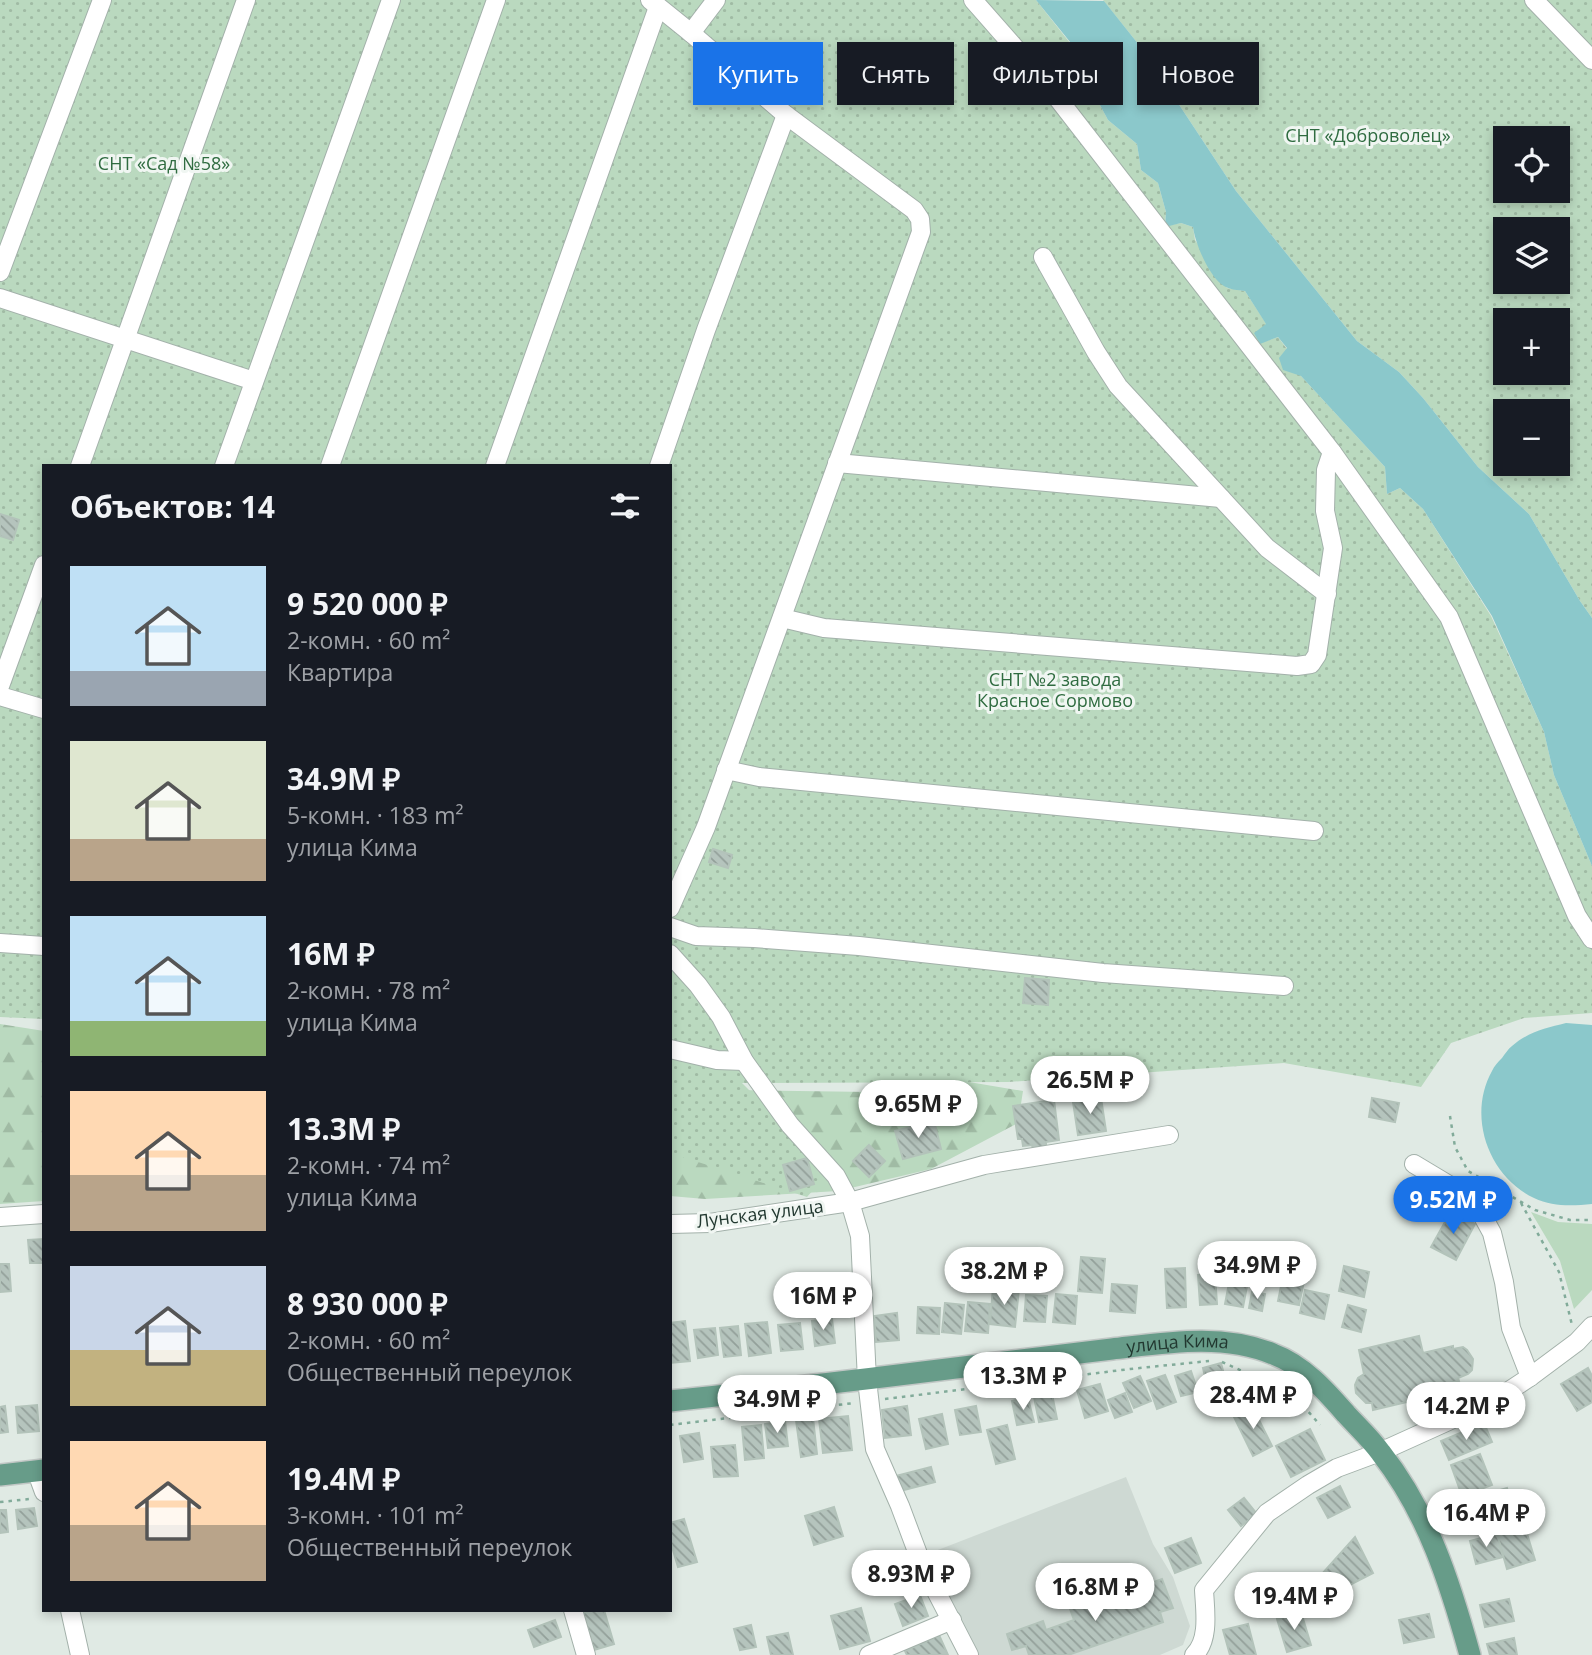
<!DOCTYPE html>
<html lang="ru">
<head>
<meta charset="utf-8">
<style>
  :root { --surface:#171b24; --page:#242831; --text:#f1f3f6; --muted:#9ea1a6; --accent:#1a73e8 }
  body { margin:0; font-family:"Open Sans",sans-serif; background:var(--page); color:var(--text); height:100vh; display:flex; flex-direction:column; font-size:26px; white-space:nowrap }
  * { box-sizing:border-box; margin:0 }
  p { font-size:23px; color:var(--muted) }
  .icon { flex:none; width:38px; height:38px; fill:none; stroke:currentColor; stroke-width:2; stroke-linecap:round; stroke-linejoin:round }
  .map { position:relative; flex:1; overflow:hidden }
  .panel { position:absolute; left:42px; top:464px; width:630px; height:1148px; display:flex; flex-direction:column; background:var(--surface); border-radius:0px; box-shadow:0 4px 10px #0003 }
  .panel>* { flex:none }
  .top-card { position:absolute; left:693px; top:42px; width:665px; height:63px; display:flex; gap:14px }
  .fabs { position:absolute; left:1493px; top:126px; display:grid; gap:14px }
  .fabs a { display:grid; place-items:center; width:77px; height:77px; border-radius:0px; background:var(--surface); box-shadow:0 4px 10px #0003; font-size:35px }
  .price { position:absolute; translate:-50% -60px; padding:0 16px; border-radius:24px; background:#fff; color:#222; font-size:23px; line-height:46px; filter:drop-shadow(0 2px 4px #0008) }
  .price::after { content:''; position:absolute; left:50%; top:42px; width:21px; height:16px; margin-left:-10px; background:inherit; clip-path:polygon(0 0,100% 0,50% 100%) }
  .price.active { background:var(--accent); color:#fff }
  ul { padding:0; list-style:none }
  li { display:flex; align-items:center; gap:21px; height:175px; padding:0 28px }
  li span { display:grid; place-items:center; flex:none; width:196px; height:140px; border-radius:0px; color:#555 }
  li>.icon { margin-inline-start:auto }
  span .icon { width:84px; height:84px; fill:#fffc; stroke-width:1 }
  li b { font-size:30px }
  h2 { display:flex; justify-content:space-between; align-items:center; height:84px; padding:0 28px; font-size:30px }
  .chip { padding:0 24px; border-radius:0px; background:var(--surface); box-shadow:0 4px 10px #0003; font-size:24px; line-height:63px }
  .chip.active { background:var(--accent); color:#fff }
  .map>svg:first-child { display:block }
  .built { fill:#ced9d3 }
  .grass { fill:#bad9bf }
  .forest { fill:url(#forest-firs) }
  .garden { fill:url(#garden-dots); fill-rule:evenodd }
  .water { fill:#8bc8cb }
  .building { fill:url(#building-back-hatch); stroke:#b3c3ba; stroke-width:2 }
  .lines { fill:none; stroke-linecap:round; stroke-linejoin:round }
  .minor-casing { stroke:#a3b1aa; stroke-width:20 }
  .major-casing { stroke:#c1c7c5; stroke-width:24 }
  .path { stroke:#82ab9a; stroke-width:2.5; stroke-dasharray:3.5 5; stroke-linecap:butt }
  .minor { stroke:#fff; stroke-width:18 }
  .major { stroke:#679c89; stroke-width:21 }
  .labels { text-anchor:middle; stroke-width:6; stroke-linejoin:round; paint-order:stroke }
  .park-label { font-size:18px; fill:#2f6c40; stroke:#f0f6f2 }
  .street-label { font-size:18px; fill:#223830; stroke:#f0f6f2 }
</style>
</head>
<body>
<div class="map">
<svg width="1592" height="1655" viewBox="0 0 1592 1655">
  <defs>
    <pattern id="forest-firs" width="22" height="20" patternUnits="userSpaceOnUse" patternTransform="scale(1.75)"><rect width="22" height="20" fill="#bad9bf"/><path d="M5 1l3.5 6h-7zM16 11l3.5 6h-7z" fill="#a0bba4"/></pattern>
    <pattern id="garden-dots" width="8" height="8" patternUnits="userSpaceOnUse" patternTransform="scale(1.75)"><rect width="8" height="8" fill="#bad9bf"/><path d="M2 2h.1M6 6h.1" fill="none" stroke="#a0bba4" stroke-width="1.8" stroke-linecap="round"/></pattern>
    <pattern id="building-back-hatch" width="6" height="6" patternUnits="userSpaceOnUse" patternTransform="scale(1.75)"><rect width="6" height="6" fill="#b5c4bd"/><path d="M-1 5l2 2M0 0l6 6M5-1l2 2" fill="none" stroke="#93a09a"/></pattern>
  </defs>
  <rect width="100%" height="100%" fill="#e0eae4"/>
  <polygon class="built" points="1126,1477 1153,1544 1173,1577 1190,1626 1183,1645 1160,1655 977,1655 925,1555"/>
  <polygon class="grass" points="1531,1212 1558,1222 1592,1224 1592,1290 1574,1309 1560,1261"/>
  <g class="forest">
    <polygon points="0,1024 44,1031 44,1201 0,1204"/>
    <polygon points="969,1082 1023,1091 1018,1123 931,1169 838,1191 705,1199 670,1196 670,1109 736,1090 871,1092"/>
  </g>
  <g class="garden">
    <polygon points="0,0 1036,0 1070,43 1105,85 1093,92 1108,120 1137,144 1141,170 1158,183 1166,212 1165,226 1181,223 1193,227 1195,240 1227,288 1245,291 1267,325 1255,333 1260,343 1278,337 1287,349 1301,376 1385,467 1387,494 1400,488 1423,509 1491,616 1544,732 1554,775 1592,866 1592,1013 1524,1018 1451,1043 1421,1087 1284,1063 1008,1082 742,1083 830,1171 807,1197 670,1153 670,466 44,466 44,1019 0,1017"/>
    <path d="M1103,0H1592V618L1580,601L1529,514L1478,467L1423,398L1399,372L1357,341L1236,191L1143,50ZM1505,138H1558V191H1505ZM1505,229H1558V282H1505ZM1505,320H1558V373H1505ZM1505,411H1558V464H1505Z"/>
  </g>
  <g class="water">
    <path d="M1036,0L1104,1L1143,50L1236,191L1357,341L1399,372L1423,398L1478,467L1529,514L1580,601L1592,618V866L1554,775L1544,732L1492,616L1423,509L1400,488L1387,494L1385,467L1301,376L1283,370L1279,358L1287,348L1278,337L1260,344L1254,333L1266,324L1245,291C1238,290 1230,290 1224,286C1209,277 1195,243 1193,227L1181,223L1165,227L1166,212L1158,183L1141,170L1137,144L1108,120L1093,92L1105,85Z"/>
    <path d="M1566,1023L1592,1025V1204C1572,1206 1553,1207 1534,1198C1488,1176 1467,1116 1492,1071C1494,1066 1498,1062 1502,1058C1505,1054 1508,1049 1512,1046C1528,1032 1546,1028 1566,1023Z"/>
  </g>
  <g class="building">
    <polygon points="0,514 19,520 13,540 0,536"/>
    <polygon points="713,849 732,855 728,868 709,862"/>
    <polygon points="1025,978 1049,980 1048,1005 1023,1003"/>
    <polygon points="1101,1098 1106,1131 1078,1135 1073,1102"/>
    <polygon points="1372,1098 1399,1103 1395,1122 1369,1117"/>
    <polygon points="1054,1100 1059,1140 1046,1142 1046,1147 1033,1149 1032,1145 1023,1146 1022,1139 1018,1139 1013,1106"/>
    <polygon points="934,1121 941,1149 903,1159 895,1131"/>
    <polygon points="869,1145 885,1161 869,1177 853,1161"/>
    <polygon points="807,1158 814,1184 790,1191 783,1165"/>
    <polygon points="1451,1211 1475,1224 1456,1260 1431,1247"/>
    <polygon points="44,1239 44,1263 30,1263 28,1240"/>
    <polygon points="1081,1257 1105,1259 1102,1293 1078,1291"/>
    <polygon points="0,1264 9,1264 11,1291 0,1292"/>
    <polygon points="1344,1266 1369,1272 1364,1297 1339,1291"/>
    <polygon points="1285,1267 1306,1272 1299,1305 1278,1301"/>
    <polygon points="1185,1268 1186,1307 1167,1308 1165,1269"/>
    <polygon points="1215,1274 1217,1304 1200,1305 1198,1275"/>
    <polygon points="1230,1278 1248,1281 1243,1307 1225,1304"/>
    <polygon points="1112,1284 1137,1286 1135,1313 1110,1311"/>
    <polygon points="993,1287 1019,1289 1015,1327 990,1324"/>
    <polygon points="1305,1290 1329,1295 1324,1319 1300,1313"/>
    <polygon points="1252,1292 1265,1294 1262,1311 1249,1308"/>
    <polygon points="1056,1294 1077,1296 1075,1324 1053,1322"/>
    <polygon points="1026,1295 1047,1296 1045,1322 1024,1321"/>
    <polygon points="968,1302 990,1304 988,1333 965,1331"/>
    <polygon points="945,1303 964,1305 961,1334 942,1332"/>
    <polygon points="1348,1305 1366,1310 1361,1332 1342,1327"/>
    <polygon points="918,1307 940,1308 939,1334 917,1333"/>
    <polygon points="897,1313 899,1340 876,1342 874,1316"/>
    <polygon points="832,1319 835,1343 815,1346 812,1321"/>
    <polygon points="685,1321 690,1361 670,1363 670,1323"/>
    <polygon points="767,1322 771,1353 749,1356 745,1324"/>
    <polygon points="800,1323 803,1349 781,1351 778,1325"/>
    <polygon points="738,1326 741,1355 724,1357 720,1328"/>
    <polygon points="715,1328 718,1355 698,1358 694,1330"/>
    <polygon points="1419,1336 1423,1353 1453,1346 1453,1349 1463,1347 1467,1350 1473,1359 1472,1370 1468,1374 1458,1378 1459,1381 1430,1387 1432,1396 1373,1410 1372,1403 1366,1403 1356,1393 1355,1385 1358,1378 1364,1374 1359,1350"/>
    <polygon points="1221,1363 1228,1390 1209,1394 1203,1368"/>
    <polygon points="1588,1368 1592,1376 1592,1402 1577,1411 1561,1384"/>
    <polygon points="1191,1371 1198,1392 1181,1396 1175,1376"/>
    <polygon points="1165,1375 1176,1402 1157,1409 1147,1381"/>
    <polygon points="1140,1376 1151,1401 1134,1408 1123,1383"/>
    <polygon points="1100,1384 1108,1411 1085,1418 1077,1390"/>
    <polygon points="1125,1393 1132,1412 1115,1418 1108,1400"/>
    <polygon points="1052,1394 1057,1419 1039,1422 1034,1397"/>
    <polygon points="1028,1398 1034,1422 1017,1425 1012,1401"/>
    <polygon points="37,1405 39,1431 18,1433 16,1407"/>
    <polygon points="5,1406 8,1432 0,1433 0,1407"/>
    <polygon points="907,1406 911,1435 885,1438 882,1410"/>
    <polygon points="976,1406 981,1432 960,1435 955,1410"/>
    <polygon points="1252,1406 1272,1446 1253,1456 1233,1415"/>
    <polygon points="942,1414 948,1444 926,1449 919,1419"/>
    <polygon points="848,1416 852,1450 823,1453 819,1419"/>
    <polygon points="813,1418 817,1454 801,1457 796,1420"/>
    <polygon points="785,1421 788,1446 768,1448 765,1424"/>
    <polygon points="1484,1423 1492,1442 1449,1460 1441,1441"/>
    <polygon points="761,1425 764,1458 745,1460 742,1427"/>
    <polygon points="1007,1425 1015,1459 996,1464 987,1430"/>
    <polygon points="1310,1429 1325,1460 1291,1477 1276,1446"/>
    <polygon points="699,1433 703,1459 684,1462 680,1436"/>
    <polygon points="735,1445 738,1476 714,1477 711,1447"/>
    <polygon points="1480,1454 1492,1485 1462,1496 1451,1465"/>
    <polygon points="931,1467 935,1482 900,1491 896,1476"/>
    <polygon points="1340,1486 1350,1507 1328,1518 1317,1498"/>
    <polygon points="1507,1488 1516,1520 1469,1534 1459,1502"/>
    <polygon points="1244,1498 1257,1514 1241,1526 1228,1510"/>
    <polygon points="834,1507 843,1536 814,1545 805,1516"/>
    <polygon points="34,1508 37,1526 18,1529 16,1510"/>
    <polygon points="0,1510 6,1510 8,1532 0,1533"/>
    <polygon points="684,1519 697,1562 678,1567 670,1540 670,1523"/>
    <polygon points="1525,1527 1535,1560 1507,1569 1497,1534"/>
    <polygon points="1497,1534 1503,1557 1476,1564 1470,1541"/>
    <polygon points="1355,1537 1373,1573 1311,1605 1305,1593"/>
    <polygon points="1191,1538 1201,1563 1175,1573 1165,1548"/>
    <polygon points="1162,1579 1173,1608 1160,1612 1163,1622 1068,1655 1029,1655 1026,1646 1012,1650 1007,1634 1043,1621 1046,1630 1074,1620 1069,1606 1107,1593 1112,1607 1140,1597 1137,1588"/>
    <polygon points="920,1595 928,1616 903,1626 895,1604"/>
    <polygon points="1509,1599 1514,1621 1485,1627 1480,1605"/>
    <polygon points="861,1608 870,1641 840,1649 831,1616"/>
    <polygon points="592,1610 604,1610 614,1644 594,1650 583,1613"/>
    <polygon points="1301,1612 1311,1645 1287,1652 1277,1619"/>
    <polygon points="1429,1614 1434,1637 1404,1643 1399,1620"/>
    <polygon points="555,1620 561,1637 534,1647 528,1630"/>
    <polygon points="1248,1624 1256,1655 1230,1655 1223,1630"/>
    <polygon points="751,1625 756,1647 740,1650 734,1629"/>
    <polygon points="788,1633 793,1655 771,1655 767,1637"/>
    <polygon points="939,1635 948,1655 907,1655 905,1651"/>
    <polygon points="1514,1638 1517,1655 1490,1655 1487,1644"/>
  </g>
  <g class="lines">
    <defs>
      <g id="minor">
        <polyline points="650,0 691,33 786,115 914,210 920,219 921,232 706,827 670,908"/>
        <polyline points="973,0 1045,82 1332,452 1449,617 1577,916 1592,939"/>
        <polyline points="1534,0 1592,60"/>
        <polyline points="691,33 716,0"/>
        <polyline points="1043,257 1096,352 1118,386 1267,548 1327,594"/>
        <polyline points="0,272 102,0"/>
        <polyline points="0,298 254,381"/>
        <polyline points="837,463 1221,498"/>
        <polyline points="80,466 246,0"/>
        <polyline points="224,466 391,0"/>
        <polyline points="330,466 496,0"/>
        <polyline points="495,466 658,7"/>
        <polyline points="659,466 706,330 786,115"/>
        <polyline points="782,618 824,628 1297,666 1311,664 1317,655 1333,548 1325,511 1326,470 1332,452"/>
        <polyline points="0,686 44,565"/>
        <polyline points="0,696 44,709"/>
        <polyline points="726,770 759,777 1314,831"/>
        <polyline points="670,927 696,936 754,938 859,946 1103,973 1284,986"/>
        <polyline points="0,943 44,946"/>
        <polyline points="670,954 698,985 721,1017 744,1061 790,1125 836,1176 850,1202 860,1236 867,1380 875,1449 900,1506 921,1562 969,1655"/>
        <polyline points="670,1049 717,1060 744,1061"/>
        <polyline points="1414,1164 1474,1200 1492,1233 1504,1282 1511,1328 1530,1377"/>
        <polyline points="0,1217 44,1214"/>
        <polyline points="670,1224 710,1223 850,1202 984,1165 1169,1135"/>
        <polyline points="36,1470 44,1492"/>
        <polyline points="70,1610 80,1655"/>
        <polyline points="573,1610 586,1655"/>
        <polyline points="869,1655 952,1620"/>
        <path d="M1194,1655C1210,1640 1205,1610 1204,1590L1267,1513L1308,1485L1337,1468L1380,1452L1495,1400L1530,1377L1577,1342L1592,1326"/>
      </g>
      <g id="major">
        <path id="s1" d="M670,1401C774,1390 877,1378 980,1365C1024,1360 1068,1354 1112,1349C1165,1343 1222,1333 1273,1354C1303,1365 1326,1391 1346,1414C1358,1427 1371,1439 1381,1453C1428,1513 1450,1583 1470,1655"/>
        <polyline points="0,1475 44,1470"/>
      </g>
    </defs>
    <use href="#minor" class="minor-casing"/>
    <use href="#major" class="major-casing"/>
    <g class="path">
      <polyline points="1450,1116 1455,1147 1468,1171 1535,1210 1570,1220 1592,1220"/>
      <polyline points="1521,1203 1559,1272 1572,1325"/>
      <polyline points="1222,1362 1292,1393 1320,1425"/>
      <polyline points="885,1399 1130,1369 1209,1361"/>
      <polyline points="670,1425 854,1403"/>
      <polyline points="0,1502 30,1499"/>
    </g>
    <use href="#minor" class="minor"/>
    <use href="#major" class="major"/>
  </g>
  <g class="labels">
    <g class="park-label">
      <text x="1368" y="142">СНТ «Доброволец»</text>
      <text x="164" y="170">СНТ «Сад №58»</text>
      <text x="1055" y="686">СНТ №2 завода<tspan x="1055" dy="21">Красное Сормово</tspan></text>
    </g>
    <g class="street-label">
      <text transform="translate(760 1214) rotate(-7)" y="6">Лунская улица</text>
      <text dy="6" stroke="none"><textPath href="#s1" startOffset="511">улица Кима</textPath></text>
    </g>
  </g>
</svg>
<div class="fabs">
<a><svg class="icon" aria-label="locate" viewBox="0 0 24 24"><circle cx="12" cy="12" r="6"/><path d="M12 2v4M12 18v4M2 12h4M18 12h4"/></svg></a>
<a><svg class="icon" aria-label="layers" viewBox="0 0 24 24"><path d="M12 4l9 5-9 5-9-5zM3 14l9 5 9-5"/></svg></a>
<a>+</a>
<a>−</a>
</div>
<b class="price" style="left:1090px;top:1116px">26.5M ₽</b>
<b class="price" style="left:918px;top:1140px">9.65M ₽</b>
<b class="price active" style="left:1453px;top:1236px">9.52M ₽</b>
<b class="price" style="left:1257px;top:1301px">34.9M ₽</b>
<b class="price" style="left:1004px;top:1307px">38.2M ₽</b>
<b class="price" style="left:823px;top:1332px">16M ₽</b>
<b class="price" style="left:1023px;top:1412px">13.3M ₽</b>
<b class="price" style="left:1253px;top:1431px">28.4M ₽</b>
<b class="price" style="left:777px;top:1435px">34.9M ₽</b>
<b class="price" style="left:1466px;top:1442px">14.2M ₽</b>
<b class="price" style="left:1486px;top:1549px">16.4M ₽</b>
<b class="price" style="left:911px;top:1610px">8.93M ₽</b>
<b class="price" style="left:1095px;top:1623px">16.8M ₽</b>
<b class="price" style="left:1294px;top:1632px">19.4M ₽</b>
<div class="top-card">
<a class="chip active">Купить</a>
<a class="chip">Снять</a>
<a class="chip">Фильтры</a>
<a class="chip">Новое</a>
</div>
<section class="panel">
<h2>Объектов: 14<svg class="icon" aria-label="filters" viewBox="0 0 24 24"><path d="M4 7h16M4 17h16"/><circle cx="9" cy="7" r="2"/><circle cx="15" cy="17" r="2"/></svg></h2>
<ul>
<li><span style="background:linear-gradient(#bfe0f5 75%,#9aa5b1 0)"><svg class="icon" aria-label="home" viewBox="0 0 24 24"><path d="M3 11l9-7 9 7M6 9v11h12V9"/></svg></span><div><b>9 520 000 ₽</b><p>2-комн. · 60 m²</p><p>Квартира</p></div></li>
<li><span style="background:linear-gradient(#dfe7d0 70%,#b9a48a 0)"><svg class="icon" aria-label="home" viewBox="0 0 24 24"><path d="M3 11l9-7 9 7M6 9v11h12V9"/></svg></span><div><b>34.9M ₽</b><p>5-комн. · 183 m²</p><p>улица Кима</p></div></li>
<li><span style="background:linear-gradient(#bfe0f5 75%,#8fb573 0)"><svg class="icon" aria-label="home" viewBox="0 0 24 24"><path d="M3 11l9-7 9 7M6 9v11h12V9"/></svg></span><div><b>16M ₽</b><p>2-комн. · 78 m²</p><p>улица Кима</p></div></li>
<li><span style="background:linear-gradient(#ffd9b3 60%,#b9a48a 0)"><svg class="icon" aria-label="home" viewBox="0 0 24 24"><path d="M3 11l9-7 9 7M6 9v11h12V9"/></svg></span><div><b>13.3M ₽</b><p>2-комн. · 74 m²</p><p>улица Кима</p></div></li>
<li><span style="background:linear-gradient(#c9d6e8 60%,#c2b280 0)"><svg class="icon" aria-label="home" viewBox="0 0 24 24"><path d="M3 11l9-7 9 7M6 9v11h12V9"/></svg></span><div><b>8 930 000 ₽</b><p>2-комн. · 60 m²</p><p>Общественный переулок</p></div></li>
<li><span style="background:linear-gradient(#ffd9b3 60%,#b9a48a 0)"><svg class="icon" aria-label="home" viewBox="0 0 24 24"><path d="M3 11l9-7 9 7M6 9v11h12V9"/></svg></span><div><b>19.4M ₽</b><p>3-комн. · 101 m²</p><p>Общественный переулок</p></div></li>
</ul>
</section>
</div>
</body>
</html>
